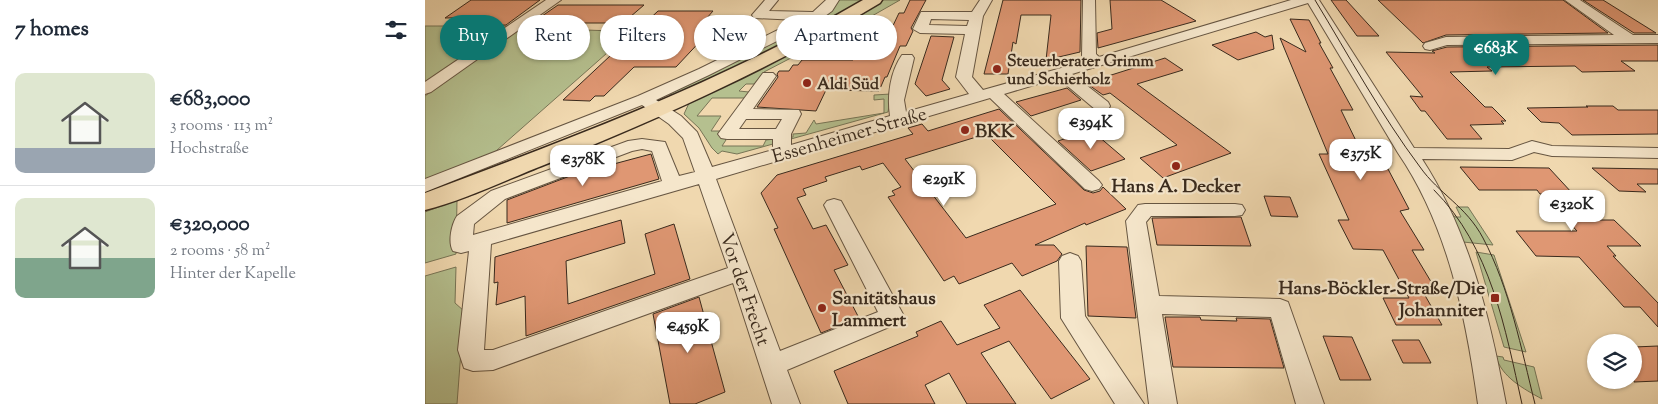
<!DOCTYPE html>
<html lang="en">
<head>
<meta charset="utf-8">
<style>
  :root { --surface:#fff; --page:#f6f6f7; --text:#1f2937; --muted:#747a83; --line:#e0e1e3; --accent:#0f766e }
  body { margin:0; font-family:"Sorts Mill Goudy",serif; background:var(--page); color:var(--text); height:100vh; display:flex; flex-direction:column; font-size:19px; white-space:nowrap }
  * { box-sizing:border-box; margin:0 }
  p { font-size:16px; color:var(--muted) }
  .icon { flex:none; width:28px; height:28px; fill:none; stroke:currentColor; stroke-width:2; stroke-linecap:round; stroke-linejoin:round }
  .map { position:relative; flex:1; overflow:hidden }
  .panel { display:flex; flex-direction:column; background:var(--surface); width:425px }
  .panel>* { flex:none }
  .banner { position:absolute; left:15px; top:15px; width:475px; height:45px; display:flex; gap:10px }
  .controls { position:absolute; left:1162px; top:334px; display:grid; gap:10px }
  .controls a { display:grid; place-items:center; width:55px; height:55px; border-radius:50%; background:var(--surface); box-shadow:0 1px 4px #0004; font-size:25px }
  .price { position:absolute; translate:-50% -42px; padding:0 11px; border-radius:10px; background:#fff; color:#222; font-size:16px; line-height:32px; filter:drop-shadow(0 1px 2px #0008) }
  .price::after { content:''; position:absolute; left:50%; top:30px; width:15px; height:11px; margin-left:-8px; background:inherit; clip-path:polygon(0 0,100% 0,50% 100%) }
  .price.on { background:var(--accent); color:#fff }
  ul { padding:0; list-style:none }
  li { display:flex; align-items:center; gap:15px; height:125px; padding:0 15px }
  li+li { border-top:1px solid var(--line) }
  li span { display:grid; place-items:center; flex:none; width:140px; height:100px; border-radius:10px; color:#555 }
  li>.icon { margin-inline-start:auto }
  span .icon { width:60px; height:60px; fill:#fffc; stroke-width:1 }
  li b { font-size:21px }
  h2 { display:flex; justify-content:space-between; align-items:center; height:60px; padding:0 15px; font-size:21px }
  .chip { padding:0 18px; border-radius:22px; background:var(--surface); box-shadow:0 1px 4px #0004; font-size:18px; line-height:45px }
  .chip.on { background:var(--accent); color:#fff }
  main { display:flex; flex:1; min-height:0 }
  .map>svg:first-child { display:block }
  .green { fill:#b5c08f; stroke:#777556 }
  .building { fill:#df9773; stroke:#392a1d; fill-rule:evenodd }
  .lines { fill:none; stroke-linecap:round; stroke-linejoin:round }
  .minor-casing { stroke:#675642; stroke-width:2 }
  .major-casing { stroke:#392a1d; stroke-width:3 }
  .minor { fill:#f5e6cb; fill-rule:evenodd }
  .major { fill:#f0d8af; fill-rule:evenodd }
  .tram { stroke:#392a1d; stroke-width:1 }
  .poi-dot { fill:#8f2418; stroke:#f5e6cb; stroke-width:2 }
  .labels { text-anchor:middle; stroke-width:4.5; stroke-linejoin:round; paint-order:stroke }
  .far-poi-label { font-size:16px; font-weight:bold; fill:#392a1d; stroke:#f5e6cb; text-anchor:start }
  .poi-label { font-size:19px; font-weight:bold; fill:#392a1d; stroke:#f5e6cb; text-anchor:start }
  .street-label { font-size:19px; fill:#392a1d; stroke:#f5e6cb }
</style>
</head>
<body>
<main>
<section class="panel">
<h2>7 homes<svg class="icon" aria-label="filters" viewBox="0 0 24 24"><path d="M4 7h16M4 17h16"/><circle cx="9" cy="7" r="2"/><circle cx="15" cy="17" r="2"/></svg></h2>
<ul>
<li><span style="background:linear-gradient(#dfe7d0 75%,#9aa5b1 0)"><svg class="icon" aria-label="home" viewBox="0 0 24 24"><path d="M3 11l9-7 9 7M6 9v11h12V9"/></svg></span><div><b>€683,000</b><p>3 rooms · 113 m²</p><p>Hochstraße</p></div></li>
<li><span style="background:linear-gradient(#dfe7d0 60%,#7fa58c 0)"><svg class="icon" aria-label="home" viewBox="0 0 24 24"><path d="M3 11l9-7 9 7M6 9v11h12V9"/></svg></span><div><b>€320,000</b><p>2 rooms · 58 m²</p><p>Hinter der Kapelle</p></div></li>
</ul>
</section>
<div class="map">
<svg width="1233" height="404" viewBox="0 0 1233 404">
  <rect width="100%" height="100%" fill="#f0d8af"/>
  <filter id="stains"><feTurbulence type="fractalNoise" baseFrequency=".004" numOctaves="4"/><feColorMatrix values="0 0 0 0 .2 0 0 0 0 .09 0 0 0 0 .02 0 0 0 .5 -.17"/></filter>
  <radialGradient id="worn" r=".72"><stop offset=".6" stop-color="#630" stop-opacity="0"/><stop offset="1" stop-color="#630" stop-opacity=".3"/></radialGradient>
  <g class="green">
    <polygon points="412,0 441,0 330,58 248,95 242,93"/>
    <polygon points="456,0 475,0 447,16 440,33 410,35 339,72 329,84 321,84 314,91 324,92 320,98 287,98 272,116 296,116 286,131 297,131 295,134 301,140 297,146 338,146 341,140 368,137 368,134 381,133 389,120 391,124 459,113 459,99 449,100 449,95 466,94 463,112 312,154 297,151 293,154 287,148 274,128 259,114 265,101"/>
    <polygon points="0,26 89,26 0,89"/>
    <polygon points="103,28 189,31 177,41 190,46 63,158 0,181 0,96 92,31"/>
    <polygon points="32,200 31,254 0,263 0,212"/>
    <polygon points="1031,207 1043,207 1068,245 1038,242 1024,210 1030,217 1036,217"/>
    <polygon points="1051,252 1069,255 1101,352 1079,347"/>
    <polygon points="31,267 30,303 39,311 32,404 0,404 0,276"/>
    <path d="M1071,356L1078,357L1079,360L1109,367L1117,399C1099,389 1076,377 1071,356Z"/>
  </g>
  <g class="building">
    <polygon points="46,0 115,0 81,25 49,26 61,17 20,18"/>
    <polygon points="485,0 501,0 486,28 488,31 481,46 475,46 462,77 460,77 454,91 401,90 391,111 332,107 353,77 352,74 354,71 364,71 368,65 373,65 377,60 428,60 429,57 434,57 445,35 463,36 474,13 479,13"/>
    <polygon points="578,0 656,0 655,52 621,60 626,15 596,15 591,44 588,42 583,74 559,74"/>
    <polygon points="685,0 736,0 771,21 673,48 672,33 687,29"/>
    <polygon points="906,0 921,0 954,36 932,36"/>
    <polygon points="953,0 1138,0 1183,33 1021,35 998,43"/>
    <polygon points="1158,0 1178,0 1231,33 1209,33"/>
    <polygon points="133,5 219,5 198,23 107,23"/>
    <polygon points="233,11 288,11 281,19 296,19 251,67 209,67 179,96 170,96 165,101 138,100"/>
    <polygon points="865,19 884,20 896,43 894,43 908,68 905,68 928,110 916,110 935,149 953,150 984,209 975,211 999,250 987,250 1008,285 994,285 1017,325 971,325 958,298 984,298 958,250 928,249 913,220 924,220 894,154 903,154 855,38 881,52"/>
    <polygon points="831,32 840,37 847,35 849,49 813,60 787,45"/>
    <polygon points="506,36 529,37 517,80 525,89 501,96 490,84"/>
    <polygon points="1233,45 1233,61 1196,61 1210,71 1157,72 1150,66 1062,67 1067,71 1025,72 1060,107 1067,107 1081,121 1076,121 1079,124 1045,125 1057,139 1022,139 1000,111 996,111 985,96 998,97 961,52 1010,53 1007,51 1022,47"/>
    <polygon points="740,58 758,70 712,84 806,153 738,178 715,158 752,145 685,93 678,95 661,83"/>
    <polygon points="642,88 656,100 606,116 591,102"/>
    <polygon points="1161,106 1188,106 1193,110 1233,110 1233,134 1147,135 1134,123 1116,122 1102,108 1163,107"/>
    <path d="M574,109L659,190L668,193L675,191L678,187L701,209L661,225L660,223L610,245H629L637,254L632,261L597,276L587,263L534,284L529,276L519,281L463,197L470,195L467,191L476,187L458,163L437,170L435,166L400,177L402,181L378,189L381,195L372,198L388,229L401,225L423,265L409,270L434,318L396,333L349,229L353,228L336,193L352,175L488,134L483,128L497,124L503,131ZM561,134L631,204L541,238L480,159Z"/>
    <polygon points="666,130 700,159 666,171 633,141"/>
    <polygon points="226,154 234,179 82,223 82,200 179,163 185,165"/>
    <polygon points="1035,167 1124,168 1172,220 1189,220 1216,246 1182,246 1191,256 1188,256 1233,303 1233,327 1215,307 1199,307 1154,257 1111,256 1091,231 1152,231 1118,194 1115,194 1112,190 1054,190"/>
    <polygon points="1167,168 1233,169 1233,184 1212,184 1221,192 1194,191"/>
    <polygon points="839,196 865,197 873,217 846,216"/>
    <polygon points="816,217 826,246 732,245 727,218"/>
    <polygon points="196,220 200,243 141,261 143,304 230,274 220,234 249,224 265,279 101,336 100,296 71,305 73,282 69,283 70,257"/>
    <polygon points="661,246 702,247 711,318 663,316"/>
    <polygon points="595,290 665,379 626,399 584,341 556,353 591,404 542,404 524,373 500,385 510,404 423,404 409,371 493,336 491,332 516,321 532,345 575,328 559,305"/>
    <polygon points="274,297 300,392 270,404 245,404 228,314"/>
    <polygon points="740,317 775,317 776,320 812,321 811,318 845,319 859,368 748,367"/>
    <polygon points="898,336 927,337 946,380 915,380"/>
    <polygon points="967,340 994,340 1006,363 978,363"/>
    <polygon points="1233,346 1233,381 1209,382 1209,347"/>
  </g>
  <g class="lines">
    <defs>
      <g id="minor">
        <polygon points="121,0 136,0 6,92 0,94 0,82"/>
        <path d="M340,0H353L344,11L388,12L401,0H414L407,11L396,19L284,75L231,100L256,116L272,132L287,167L348,150V139H302L296,138L293,134L338,73H348L351,76L328,109L374,110L376,114L366,134V145L465,116C462,96 465,72 477,55H487L489,58L479,100L481,112L544,94L531,77L540,34L495,33L488,29L496,12H547L555,0H567L558,16L547,77L558,90L661,61L657,56L658,0H670L671,54L674,57L866,0H894L989,148L1084,149L1107,141L1127,146L1233,148V158L1127,156L1109,152L1087,160L997,159C1045,233 1065,318 1081,404H1053C1041,317 1023,226 973,153L883,3L647,74L683,102L685,106L683,110H671L633,78L579,94L674,181L677,185L674,189L667,191L660,189L565,98L291,179L355,351L453,312L399,205L402,201L409,199L416,201L479,316L476,322L362,370L375,404H347L308,283L68,370L48,371L39,368L33,350L44,251L36,253L28,251C23,243 26,225 32,216L66,191L203,141L217,139L240,142L254,176L270,172L258,138L244,124L217,105L0,192V179L213,96L274,69L373,20L329,18L327,15ZM506,19L544,20L542,26L504,25ZM321,119H357L351,129H314ZM217,149L227,151L237,181L48,235L49,224L80,199L207,151ZM274,184L303,268L68,350H59L66,244Z"/>
        <polygon points="1140,0 1155,0 1208,35 1233,35 1233,43 1022,45 1005,50 1000,49 998,46 1000,43 1021,37 1189,35"/>
        <polygon points="720,204 810,204 817,205 820,210 817,215 810,216 726,216 721,222 734,296 855,299 863,302 899,404 871,404 846,317 737,314 752,404 724,404 701,221 713,205"/>
        <polygon points="645,253 653,256 656,261 660,316 719,404 690,404 636,318 634,261 637,256"/>
      </g>
      <path id="major" d="M438,0H457L455,3C349,67 238,117 124,163C85,178 40,200 0,210V193C150,137 299,81 438,0Z"/>
    </defs>
    <use href="#minor" class="minor-casing"/>
    <use href="#major" class="major-casing"/>
    <use href="#minor" class="minor"/>
    <use href="#major" class="major"/>
    <g class="tram">
      <path d="M890,0C924,56 956,115 995,167C1014,194 1041,206 1058,238C1085,289 1096,348 1110,404"/>
      <path d="M1009,190C1066,247 1080,328 1097,404"/>
    </g>
  </g>
  <g class="poi-dot">
    <circle cx="572" cy="69" r="5"/>
    <circle cx="382" cy="83" r="5"/>
    <circle cx="540" cy="130" r="5"/>
    <circle cx="751" cy="166" r="5"/>
    <rect x="1065" y="293" width="10" height="10" rx="2.5"/>
    <circle cx="397" cy="308" r="5"/>
  </g>
  <g class="labels">
    <g class="far-poi-label">
      <text x="582" y="66">Steuerberater Grimm<tspan x="582" dy="18">und Schierholz</tspan></text>
      <text x="392" y="89">Aldi Süd</text>
    </g>
    <g class="poi-label">
      <text x="550" y="137">BKK</text>
      <text x="751" y="192" text-anchor="middle">Hans A. Decker</text>
      <text x="1060" y="294" text-anchor="end">Hans-Böckler-Straße/Die<tspan x="1060" dy="22">Johanniter</tspan></text>
      <text x="407" y="304">Sanitätshaus<tspan x="407" dy="22">Lammert</tspan></text>
    </g>
    <g class="street-label">
      <text transform="translate(424 134) rotate(-16)" y="7">Essenheimer Straße</text>
      <text transform="translate(321 289) rotate(71)" y="7">Vor der Frecht</text>
    </g>
  </g>
  <rect width="100%" height="100%" filter="url(#stains)"/>
  <rect width="100%" height="100%" fill="url(#worn)"/>
</svg>
<div class="controls">
<a><svg class="icon" aria-label="layers" viewBox="0 0 24 24"><path d="M12 4l9 5-9 5-9-5zM3 14l9 5 9-5"/></svg></a>
</div>
<b class="price on" style="left:1071px;top:76px">€683K</b>
<b class="price" style="left:666px;top:150px">€394K</b>
<b class="price" style="left:936px;top:181px">€375K</b>
<b class="price" style="left:158px;top:187px">€378K</b>
<b class="price" style="left:519px;top:207px">€291K</b>
<b class="price" style="left:1147px;top:232px">€320K</b>
<b class="price" style="left:263px;top:354px">€459K</b>
<div class="banner">
<a class="chip on">Buy</a>
<a class="chip">Rent</a>
<a class="chip">Filters</a>
<a class="chip">New</a>
<a class="chip">Apartment</a>
</div>
</div>
</main>
</body>
</html>
